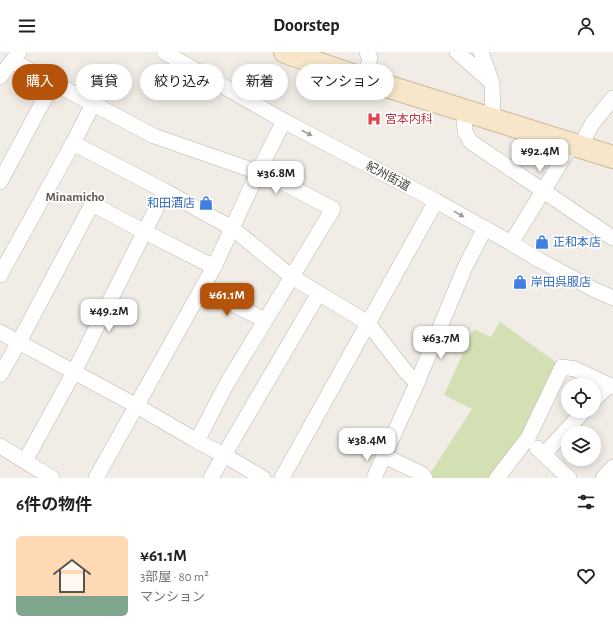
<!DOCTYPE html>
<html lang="ja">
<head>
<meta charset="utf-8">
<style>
  :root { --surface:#fff; --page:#f2f2f2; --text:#202124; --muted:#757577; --accent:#b45309 }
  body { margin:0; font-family:"Alegreya Sans","Noto Sans JP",sans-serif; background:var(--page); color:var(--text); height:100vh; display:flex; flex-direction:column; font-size:15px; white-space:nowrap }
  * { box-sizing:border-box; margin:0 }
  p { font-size:13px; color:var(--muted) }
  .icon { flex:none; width:22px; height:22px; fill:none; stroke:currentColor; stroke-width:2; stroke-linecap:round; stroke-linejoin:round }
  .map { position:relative; height:426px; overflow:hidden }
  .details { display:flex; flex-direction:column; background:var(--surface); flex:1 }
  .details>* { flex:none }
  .hud { position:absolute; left:12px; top:12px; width:400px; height:36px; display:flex; gap:8px }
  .controls { position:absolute; left:561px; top:326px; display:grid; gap:8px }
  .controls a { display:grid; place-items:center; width:40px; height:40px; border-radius:50%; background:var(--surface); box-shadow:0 2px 10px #0003; font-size:20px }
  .price { position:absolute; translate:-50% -34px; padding:0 9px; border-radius:8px; background:#fff; color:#222; font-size:13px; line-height:26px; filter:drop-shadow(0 1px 2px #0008) }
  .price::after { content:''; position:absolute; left:50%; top:24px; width:12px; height:9px; margin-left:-6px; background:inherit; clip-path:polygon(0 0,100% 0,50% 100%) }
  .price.active { background:var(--accent); color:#fff }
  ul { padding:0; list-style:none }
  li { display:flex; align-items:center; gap:12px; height:100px; padding:0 16px }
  li span { display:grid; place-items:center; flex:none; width:112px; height:80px; border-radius:6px; color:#555 }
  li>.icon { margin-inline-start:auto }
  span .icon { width:48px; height:48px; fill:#fffc; stroke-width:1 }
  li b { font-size:17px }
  h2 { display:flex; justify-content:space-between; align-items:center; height:48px; padding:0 16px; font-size:17px }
  .pill { padding:0 14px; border-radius:18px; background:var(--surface); box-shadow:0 2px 10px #0003; font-size:14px; line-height:36px }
  .pill.active { background:var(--accent); color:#fff }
  header { display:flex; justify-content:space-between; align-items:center; height:52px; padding:0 16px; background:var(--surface); font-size:18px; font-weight:600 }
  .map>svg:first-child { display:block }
  .green { fill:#d2e0b3 }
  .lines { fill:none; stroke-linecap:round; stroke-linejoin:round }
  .street-casing { stroke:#beb5ad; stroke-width:16 }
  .secondary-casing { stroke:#cbb89b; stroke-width:24 }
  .street { stroke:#fff; stroke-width:15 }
  .secondary { stroke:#f7e6c9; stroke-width:22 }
  .oneway { fill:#a09e9a }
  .labels { text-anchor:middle; stroke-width:3.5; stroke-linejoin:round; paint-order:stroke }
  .health-label { font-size:12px; fill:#be3a42; stroke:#fff; text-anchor:start }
  .street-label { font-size:12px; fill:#423c36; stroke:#fff }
  .shop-label { font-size:12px; fill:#366cbe; stroke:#fff; text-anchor:start }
  .neighbourhood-label { font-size:13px; font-weight:bold; fill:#64584f; stroke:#fff }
</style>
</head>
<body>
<header><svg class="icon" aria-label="menu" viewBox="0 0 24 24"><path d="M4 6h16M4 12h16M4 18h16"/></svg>Doorstep<svg class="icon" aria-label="person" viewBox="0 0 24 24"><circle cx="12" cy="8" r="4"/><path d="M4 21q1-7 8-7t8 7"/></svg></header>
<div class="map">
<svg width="613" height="426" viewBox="0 0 613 426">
  <rect width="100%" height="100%" fill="#f1ece6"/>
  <polygon class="green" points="500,270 557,311 523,381 491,426 433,426 429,423 472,357 444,343 474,277 491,285"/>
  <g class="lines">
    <defs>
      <g id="street">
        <polyline points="164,0 284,69 436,149 511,191 539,208 595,238 613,246"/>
        <polyline points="457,0 491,30"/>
        <polyline points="481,0 492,31 493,68"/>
        <polyline points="12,9 154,84 252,118 259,118 333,157 226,333 197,389"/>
        <polyline points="0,25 19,0"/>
        <polyline points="364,27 370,6 367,0"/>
        <polyline points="464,58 465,80 471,90 613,186"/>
        <polyline points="73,91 93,52"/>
        <polyline points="580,95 592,72 613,46"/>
        <polyline points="0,130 53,31"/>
        <polyline points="511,191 572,92"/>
        <polyline points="0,223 73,91 165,139 232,176 292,225 368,271 406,320 417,331"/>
        <polyline points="202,237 265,268"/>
        <polyline points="0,280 137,354 197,389 224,403 263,426"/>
        <polyline points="0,323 19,290 92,152 145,180 214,215"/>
        <polyline points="594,348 609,333"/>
        <polyline points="0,394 52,426"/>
        <polyline points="537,396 569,426"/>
        <polyline points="544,402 584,359"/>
        <polyline points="25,409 74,320 165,139"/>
        <polyline points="96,426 214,215 259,118 284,69"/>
        <polyline points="211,426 224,403 319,241"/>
        <polyline points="282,426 436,149"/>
        <polyline points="374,426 384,404"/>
        <polyline points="425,426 422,422 384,404 417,331 465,215 485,176"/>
        <polyline points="497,426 528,386 562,315 575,317 613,335"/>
        <polyline points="603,426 613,415"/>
      </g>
      <polyline id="secondary" points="285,0 364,27 613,105"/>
    </defs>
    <use href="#street" class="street-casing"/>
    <use href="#secondary" class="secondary-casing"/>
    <use href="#street" class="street"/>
    <use href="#secondary" class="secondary"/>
  </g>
  <defs><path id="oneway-solid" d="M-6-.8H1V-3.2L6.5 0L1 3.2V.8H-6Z"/></defs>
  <g class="oneway">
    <use href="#oneway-solid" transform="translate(307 81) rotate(28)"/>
    <use href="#oneway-solid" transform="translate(459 162) rotate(29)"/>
  </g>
  <defs>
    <symbol id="hospital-bare" viewBox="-9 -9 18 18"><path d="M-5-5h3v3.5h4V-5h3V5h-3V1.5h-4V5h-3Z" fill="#e0444e" stroke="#fff" stroke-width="2.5" paint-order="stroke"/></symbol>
    <symbol id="shop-bare" viewBox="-9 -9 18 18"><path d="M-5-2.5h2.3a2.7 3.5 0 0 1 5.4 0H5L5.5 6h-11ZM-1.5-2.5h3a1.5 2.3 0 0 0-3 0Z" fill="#3f7fe0" stroke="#fff" stroke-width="2.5" paint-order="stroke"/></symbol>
  </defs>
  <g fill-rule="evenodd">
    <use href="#hospital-bare" x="364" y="57" width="20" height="20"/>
    <use href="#shop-bare" x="196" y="141" width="20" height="20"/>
    <use href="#shop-bare" x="532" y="180" width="20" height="20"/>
    <use href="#shop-bare" x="510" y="220" width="20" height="20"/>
  </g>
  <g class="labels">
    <g class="health-label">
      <text x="385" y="71">宮本内科</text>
    </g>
    <g class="street-label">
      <text transform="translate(388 124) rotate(28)" y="4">紀州街道</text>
    </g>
    <g class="shop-label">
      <text x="195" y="155" text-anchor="end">和田酒店</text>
      <text x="553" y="194">正和本店</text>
      <text x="531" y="234">岸田呉服店</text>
    </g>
    <g class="neighbourhood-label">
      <text x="75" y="149">Minamicho</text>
    </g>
  </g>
</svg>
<div class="controls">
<a><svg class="icon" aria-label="locate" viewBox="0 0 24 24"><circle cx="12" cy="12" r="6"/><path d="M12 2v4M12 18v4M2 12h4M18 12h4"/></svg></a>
<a><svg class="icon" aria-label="layers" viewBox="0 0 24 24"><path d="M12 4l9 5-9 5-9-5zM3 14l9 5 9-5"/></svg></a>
</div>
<b class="price" style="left:540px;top:121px">¥92.4M</b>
<b class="price" style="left:276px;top:143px">¥36.8M</b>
<b class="price active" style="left:227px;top:265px">¥61.1M</b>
<b class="price" style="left:109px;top:281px">¥49.2M</b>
<b class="price" style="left:441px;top:308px">¥63.7M</b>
<b class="price" style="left:367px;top:410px">¥38.4M</b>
<div class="hud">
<a class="pill active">購入</a>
<a class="pill">賃貸</a>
<a class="pill">絞り込み</a>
<a class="pill">新着</a>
<a class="pill">マンション</a>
</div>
</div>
<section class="details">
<h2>6件の物件<svg class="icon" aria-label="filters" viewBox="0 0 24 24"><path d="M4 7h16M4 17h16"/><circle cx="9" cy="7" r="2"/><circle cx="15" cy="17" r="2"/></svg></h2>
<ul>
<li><span style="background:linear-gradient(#ffd9b3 75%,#7fa58c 0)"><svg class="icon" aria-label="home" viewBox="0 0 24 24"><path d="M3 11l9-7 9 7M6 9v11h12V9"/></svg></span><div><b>¥61.1M</b><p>3部屋 · 80 m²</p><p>マンション</p></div><svg class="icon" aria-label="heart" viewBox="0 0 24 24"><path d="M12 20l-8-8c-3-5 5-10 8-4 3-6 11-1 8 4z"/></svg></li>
</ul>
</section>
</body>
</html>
